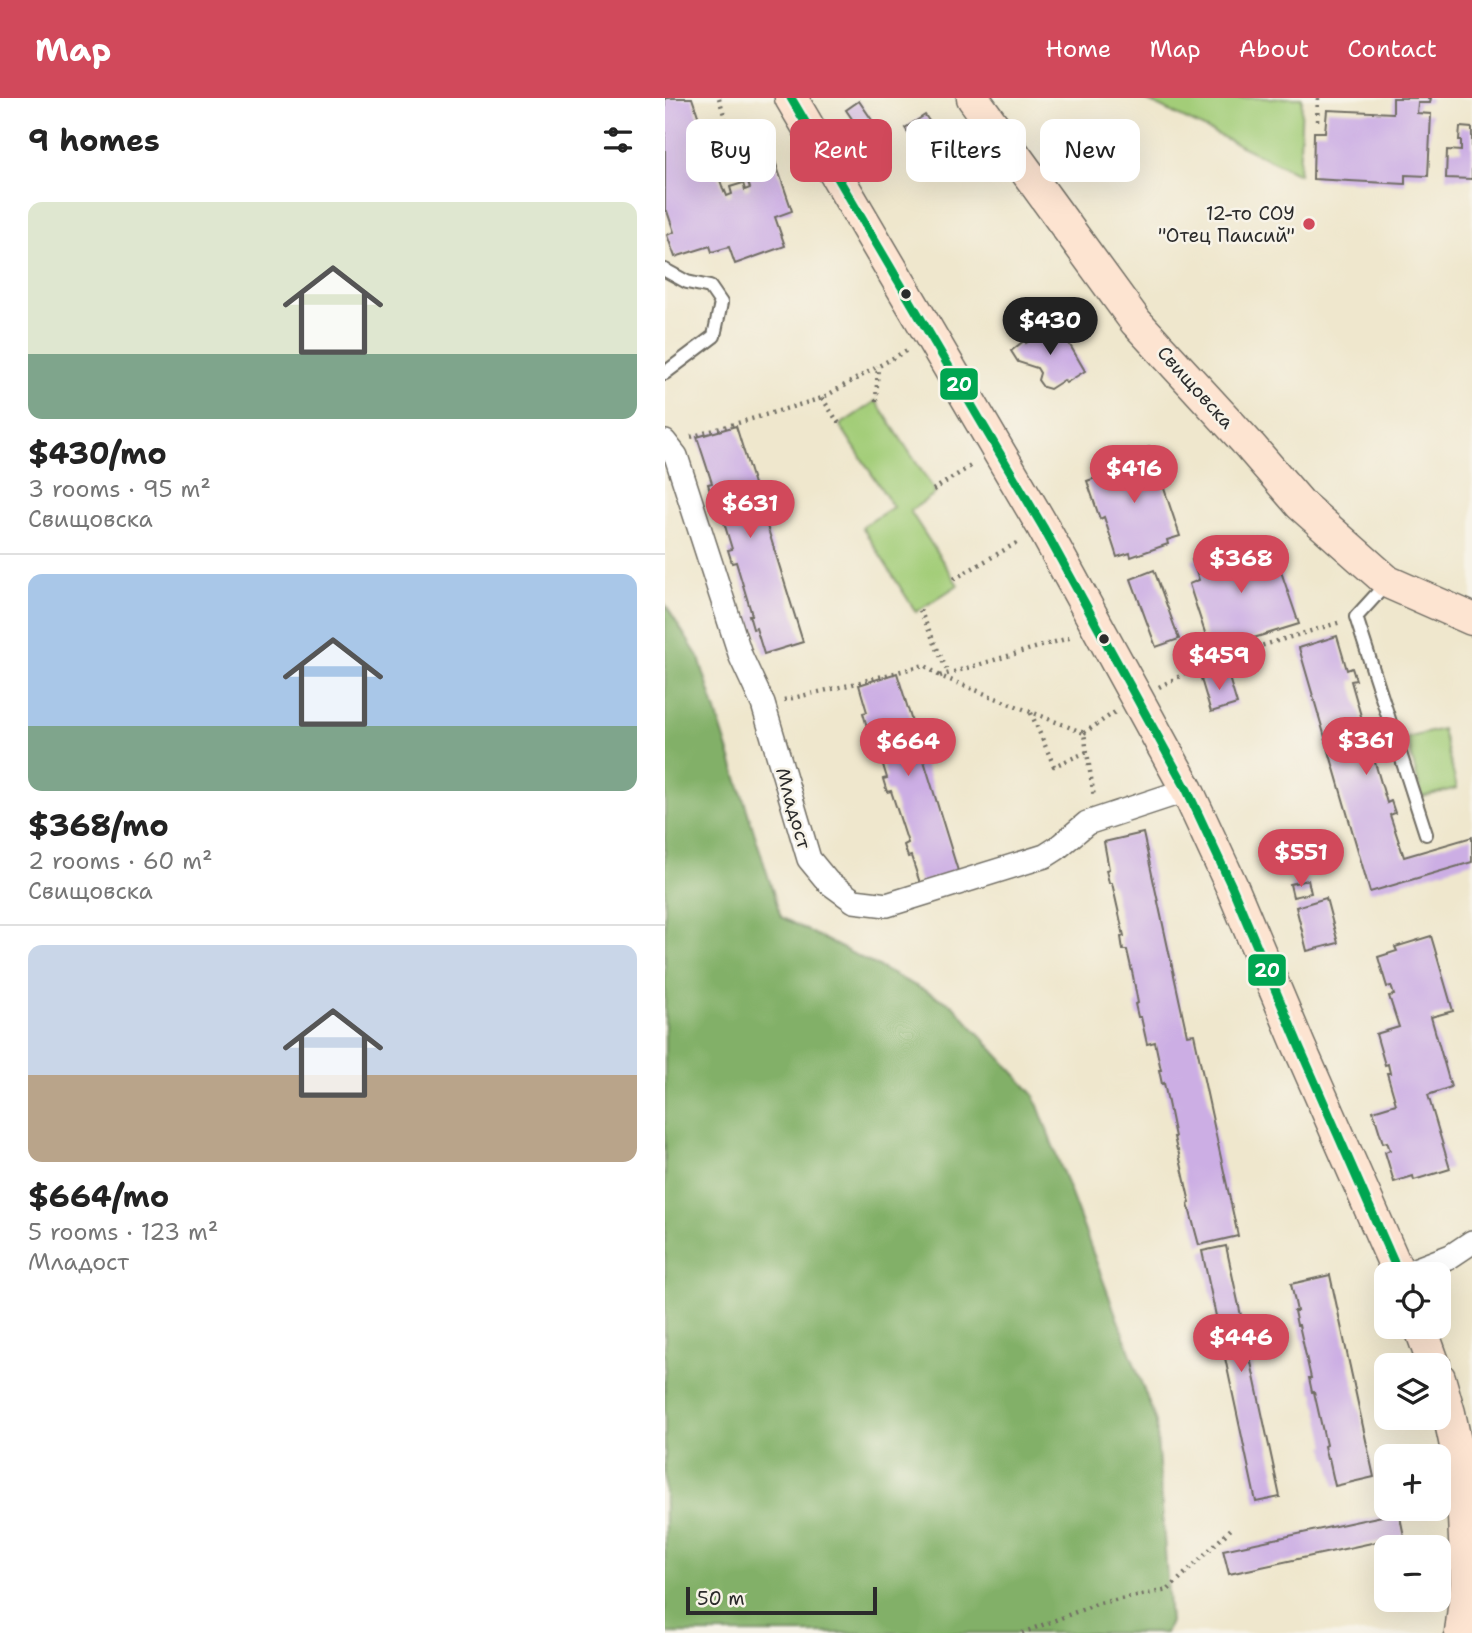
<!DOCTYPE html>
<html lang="en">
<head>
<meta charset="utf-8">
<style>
  :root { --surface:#fff; --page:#f6f6f6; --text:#222; --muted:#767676; --line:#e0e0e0; --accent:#d1495b }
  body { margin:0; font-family:"Shantell Sans",sans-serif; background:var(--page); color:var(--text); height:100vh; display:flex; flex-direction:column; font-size:26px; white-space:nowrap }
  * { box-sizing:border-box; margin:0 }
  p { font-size:23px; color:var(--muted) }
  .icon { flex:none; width:38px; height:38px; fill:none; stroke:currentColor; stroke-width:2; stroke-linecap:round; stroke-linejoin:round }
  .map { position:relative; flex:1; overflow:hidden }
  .details { display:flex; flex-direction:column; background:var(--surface); width:665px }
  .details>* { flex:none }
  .guide { position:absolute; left:21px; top:21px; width:665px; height:63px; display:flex; gap:14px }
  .controls { position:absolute; left:709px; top:1164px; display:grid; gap:14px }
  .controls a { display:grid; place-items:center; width:77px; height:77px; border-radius:14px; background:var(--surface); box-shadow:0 7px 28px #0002; font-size:35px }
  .scale { position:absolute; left:21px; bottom:18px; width:191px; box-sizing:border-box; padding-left:7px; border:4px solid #2b2b2b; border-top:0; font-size:19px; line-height:24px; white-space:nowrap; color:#2b2b2b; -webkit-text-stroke:5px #f7f3e8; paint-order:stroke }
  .price { position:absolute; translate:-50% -60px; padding:0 16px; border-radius:24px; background:var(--accent); color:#fff; font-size:23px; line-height:46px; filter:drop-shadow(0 2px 4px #0008) }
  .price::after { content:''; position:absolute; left:50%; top:42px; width:21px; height:16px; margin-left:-10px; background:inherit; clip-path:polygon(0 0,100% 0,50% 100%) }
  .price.on { background:#222; color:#fff }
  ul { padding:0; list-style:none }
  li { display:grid; align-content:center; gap:14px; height:371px; padding:0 28px }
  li+li { border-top:2px solid var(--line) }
  li span { display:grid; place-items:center; height:217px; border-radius:14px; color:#555 }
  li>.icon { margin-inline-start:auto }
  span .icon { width:126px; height:126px; fill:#fffc; stroke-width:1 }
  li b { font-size:30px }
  h2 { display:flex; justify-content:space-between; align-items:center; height:84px; padding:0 28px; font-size:30px }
  .tag { padding:0 24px; border-radius:14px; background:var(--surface); box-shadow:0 7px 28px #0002; font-size:24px; line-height:63px }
  .tag.on { background:var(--accent); color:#fff }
  header { display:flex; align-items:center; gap:42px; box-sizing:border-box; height:98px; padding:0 35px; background:var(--accent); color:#fff }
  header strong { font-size:33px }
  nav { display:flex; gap:38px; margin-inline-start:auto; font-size:24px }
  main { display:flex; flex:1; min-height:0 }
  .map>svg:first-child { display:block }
  .green { fill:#a3cd78; stroke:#677c52; stroke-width:2 }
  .forest { fill:#82b068; stroke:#566e4a; stroke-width:2 }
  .building { fill:#ccaee4 }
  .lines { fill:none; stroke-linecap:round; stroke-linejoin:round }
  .lane-casing { stroke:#706d64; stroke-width:16 }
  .street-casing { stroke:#706d64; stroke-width:26 }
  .secondary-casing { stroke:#706d64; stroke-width:35 }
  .path { stroke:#706d64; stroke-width:4.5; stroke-dasharray:2 5; stroke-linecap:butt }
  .lane { stroke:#fff; stroke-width:12 }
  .street { stroke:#fff; stroke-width:23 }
  .secondary { stroke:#fde4d1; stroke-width:32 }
  .bus-1-casing { stroke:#f7f3e8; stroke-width:14 }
  .bus-1 { stroke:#00a651; stroke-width:9 }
  .poi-dot { fill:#d1495b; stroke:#f7f3e8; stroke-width:2.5 }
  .bus-dot { fill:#2b2b2b; stroke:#f7f3e8; stroke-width:2.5 }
  .labels { text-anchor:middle; stroke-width:5; stroke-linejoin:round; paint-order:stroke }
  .poi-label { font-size:19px; fill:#2b2b2b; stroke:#f7f3e8; text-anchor:end }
  .street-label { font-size:19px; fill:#2b2b2b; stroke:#f7f3e8 }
  .line-badge { stroke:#f7f3e8; stroke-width:2.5 }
  .badge-label { font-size:19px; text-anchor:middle; font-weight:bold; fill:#fff }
</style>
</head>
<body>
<header>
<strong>Map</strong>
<nav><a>Home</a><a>Map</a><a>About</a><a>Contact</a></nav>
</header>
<main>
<section class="details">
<h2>9 homes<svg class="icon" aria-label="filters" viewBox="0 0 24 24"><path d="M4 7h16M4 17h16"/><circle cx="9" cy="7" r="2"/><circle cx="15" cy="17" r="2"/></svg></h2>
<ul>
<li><span style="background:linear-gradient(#dfe7d0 70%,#7fa58c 0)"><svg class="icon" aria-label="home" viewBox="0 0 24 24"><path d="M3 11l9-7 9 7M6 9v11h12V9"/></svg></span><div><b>$430/mo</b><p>3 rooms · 95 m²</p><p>Свищовска</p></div></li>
<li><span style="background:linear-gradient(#a9c7e8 70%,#7fa58c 0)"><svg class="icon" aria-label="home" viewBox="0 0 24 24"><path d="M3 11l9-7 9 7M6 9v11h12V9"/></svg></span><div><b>$368/mo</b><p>2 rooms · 60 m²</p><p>Свищовска</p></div></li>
<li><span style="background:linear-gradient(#c9d6e8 60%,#b9a48a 0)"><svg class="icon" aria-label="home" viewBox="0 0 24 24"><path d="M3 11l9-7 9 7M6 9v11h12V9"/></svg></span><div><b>$664/mo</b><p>5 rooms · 123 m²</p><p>Младост</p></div></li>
</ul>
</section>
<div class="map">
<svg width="807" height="1535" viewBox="0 0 807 1535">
  <rect width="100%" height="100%" fill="#f7f3e8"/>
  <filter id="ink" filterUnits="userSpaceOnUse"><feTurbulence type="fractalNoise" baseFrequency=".0143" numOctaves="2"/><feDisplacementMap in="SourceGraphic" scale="14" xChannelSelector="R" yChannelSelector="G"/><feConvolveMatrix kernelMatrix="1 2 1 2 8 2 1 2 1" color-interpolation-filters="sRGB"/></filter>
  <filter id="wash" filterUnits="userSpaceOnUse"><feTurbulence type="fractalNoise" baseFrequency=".00686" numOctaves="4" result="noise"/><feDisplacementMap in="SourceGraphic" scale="28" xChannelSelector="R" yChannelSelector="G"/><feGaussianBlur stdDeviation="1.57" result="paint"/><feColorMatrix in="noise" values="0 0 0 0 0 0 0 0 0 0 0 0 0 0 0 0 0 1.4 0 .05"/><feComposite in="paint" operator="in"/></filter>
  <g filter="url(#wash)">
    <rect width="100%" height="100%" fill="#efe7cd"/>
    <g class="green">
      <polygon points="477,0 637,0 634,76"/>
      <polygon points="211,303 271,395 245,413 293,487 251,514 197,429 228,409 175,327"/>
      <polygon points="777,631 792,690 757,699 742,640"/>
    </g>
    <polygon class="forest" points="0,506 34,560 116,819 288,907 369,997 491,1324 505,1524 500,1535 0,1535"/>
    <g id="blocks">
      <g class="building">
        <polygon points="0,0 27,0 59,94 60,93 62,98 67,96 65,89 78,85 80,92 85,90 79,73 110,63 127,113 110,119 120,148 70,166 64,149 47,154 45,148 10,159 2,137 9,134 2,113 0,113"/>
        <polygon points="728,0 766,0 765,5 753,5 752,15 766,16 763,78 740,77 740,86 648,81 649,34 660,34 662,12 728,15"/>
        <polygon points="194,3 222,44 209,53 181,12"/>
        <polygon points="260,17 279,45 269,51 273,57 263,64 240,30"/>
        <polygon points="795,29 807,30 807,81 781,80 782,52 796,53 796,42 794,42"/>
        <polygon points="391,223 420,273 401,285 399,282 385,291 378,289 373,282 375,275 372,270 353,264 346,253 360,242 361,245 376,236 374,234"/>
        <polygon points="71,328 138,544 99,556 91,530 88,531 84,517 87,517 71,464 67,465 63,452 67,451 51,398 47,399 43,386 47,385 32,339"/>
        <polygon points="485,349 515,438 502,442 503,446 466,459 465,455 452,459 439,419 435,421 422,383 440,377 438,372 451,367 449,363 460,359 459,357"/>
        <polygon points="595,441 610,456 634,526 546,553 524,486 534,482 527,462"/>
        <polygon points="489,472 514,541 491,549 466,481"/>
        <polygon points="672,538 682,572 687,570 691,582 686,583 702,639 707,637 710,649 706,651 722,705 726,703 730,715 725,717 739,759 807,739 807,764 705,794 634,550"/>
        <polygon points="562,573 572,606 546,614 536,581"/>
        <polygon points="232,575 293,773 255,785 246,758 243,759 239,747 243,745 226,693 222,694 218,681 222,680 206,628 202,629 198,615 202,614 194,587"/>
        <polygon points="478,735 522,937 529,936 573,1138 534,1147 523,1106 525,1105 513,1052 512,1052 509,1039 510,1039 499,985 497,986 494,972 496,972 490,944 482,946 476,919 473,919 470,906 473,905 468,878 462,852 458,852 456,839 459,838 447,785 444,785 441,772 444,771 439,744"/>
        <polygon points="643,782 646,795 628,799 625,786"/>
        <polygon points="661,800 673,845 642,853 631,809"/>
        <polygon points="766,838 788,913 766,919 786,989 763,997 785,1071 749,1082 748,1078 729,1084 720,1054 725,1052 722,1044 718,1045 708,1013 731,1006 722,975 725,975 723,966 720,967 711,936 734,929 724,898 729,897 726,888 722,889 713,859 732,853 730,849"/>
        <polygon points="561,1148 615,1399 591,1404 537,1153"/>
        <polygon points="665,1177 709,1379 670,1388 664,1361 662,1361 659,1348 661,1347 649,1294 647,1294 644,1280 646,1280 634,1227 632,1227 629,1213 632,1213 626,1186"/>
        <polygon points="730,1410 754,1410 755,1415 735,1419 739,1438 564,1476 558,1452 731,1415"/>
      </g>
    </g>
  </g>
  <g filter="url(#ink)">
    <use href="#blocks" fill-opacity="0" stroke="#706d64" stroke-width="2"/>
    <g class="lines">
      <defs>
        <g id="lane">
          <polyline points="0,172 22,184 45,189 56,205 49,238 0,275"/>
          <polyline points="722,485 691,519 761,736"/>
        </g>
        <g id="street">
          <polyline points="0,344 11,358 76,559 98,606 144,761 163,784 189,803 222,807 380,758 391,751 422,725 522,692"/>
          <polyline points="739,1176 786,1158 807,1144"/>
        </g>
        <g id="secondary">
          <polyline points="126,0 378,429 522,692 567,789 634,948 734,1176"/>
          <polyline points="308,0 471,224 585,348 636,407 723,484 807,521"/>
          <polyline points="755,1228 769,1267"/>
          <polyline points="774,1280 784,1315 794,1362 799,1419 802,1485 796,1535"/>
        </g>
      </defs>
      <use href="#lane" class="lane-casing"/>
      <use href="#street" class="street-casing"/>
      <use href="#secondary" class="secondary-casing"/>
      <g class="path">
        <polyline points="54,0 71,57"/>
        <polyline points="652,23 653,0"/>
        <polyline points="157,300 175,327"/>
        <polyline points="211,303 213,268"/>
        <polyline points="26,339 157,300 244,251"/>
        <polyline points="268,392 309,366"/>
        <polyline points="289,481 355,443"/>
        <polyline points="255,512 283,575"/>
        <polyline points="275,578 407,539"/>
        <polyline points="494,589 542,564 676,524"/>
        <polyline points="119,602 184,587 259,567 275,578 419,635 429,699"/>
        <polyline points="366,615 389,668 422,654"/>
        <polyline points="419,635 450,614"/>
        <polyline points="357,1535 434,1505 503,1492 567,1430"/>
      </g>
      <use href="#lane" class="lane"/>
      <use href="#street" class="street"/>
      <use href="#secondary" class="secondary"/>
      <defs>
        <polyline id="bus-1" points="126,0 378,429 522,692 567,789 634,948 734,1176"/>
      </defs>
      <use href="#bus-1" class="bus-1-casing"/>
      <use href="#bus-1" class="bus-1"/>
    </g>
  </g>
  <circle class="poi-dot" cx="644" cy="126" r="7"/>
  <g class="bus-dot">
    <circle cx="241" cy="196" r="6"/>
    <circle cx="439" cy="541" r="6"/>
  </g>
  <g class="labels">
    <g class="poi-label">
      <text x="630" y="122">12-то СОУ<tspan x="630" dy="22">"Отец Паисий"</tspan></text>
    </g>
    <g class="street-label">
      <text transform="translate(531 289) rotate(48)" y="7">Свищовска</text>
      <text transform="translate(129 710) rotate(74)" y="7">Младост</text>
    </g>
  </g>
  <g class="line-badge">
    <rect x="274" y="269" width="40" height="34" rx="7" fill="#00a651"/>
    <rect x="582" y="855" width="40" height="34" rx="7" fill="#00a651"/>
  </g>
  <g class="badge-label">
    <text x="294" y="293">20</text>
    <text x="602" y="879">20</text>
  </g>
</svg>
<div class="controls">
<a><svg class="icon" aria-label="locate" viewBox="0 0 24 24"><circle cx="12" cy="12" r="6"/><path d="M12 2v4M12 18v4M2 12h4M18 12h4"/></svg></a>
<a><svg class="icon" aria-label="layers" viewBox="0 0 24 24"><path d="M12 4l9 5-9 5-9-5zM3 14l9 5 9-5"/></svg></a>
<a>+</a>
<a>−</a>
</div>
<div class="scale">50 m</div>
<b class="price on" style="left:385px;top:259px">$430</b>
<b class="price" style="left:469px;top:407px">$416</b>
<b class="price" style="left:85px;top:442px">$631</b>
<b class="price" style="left:576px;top:497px">$368</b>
<b class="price" style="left:554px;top:594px">$459</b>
<b class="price" style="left:701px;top:679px">$361</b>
<b class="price" style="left:243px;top:680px">$664</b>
<b class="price" style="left:636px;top:791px">$551</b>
<b class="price" style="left:576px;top:1276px">$446</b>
<div class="guide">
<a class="tag">Buy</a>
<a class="tag on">Rent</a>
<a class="tag">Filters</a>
<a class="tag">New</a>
</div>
</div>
</main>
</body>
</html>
